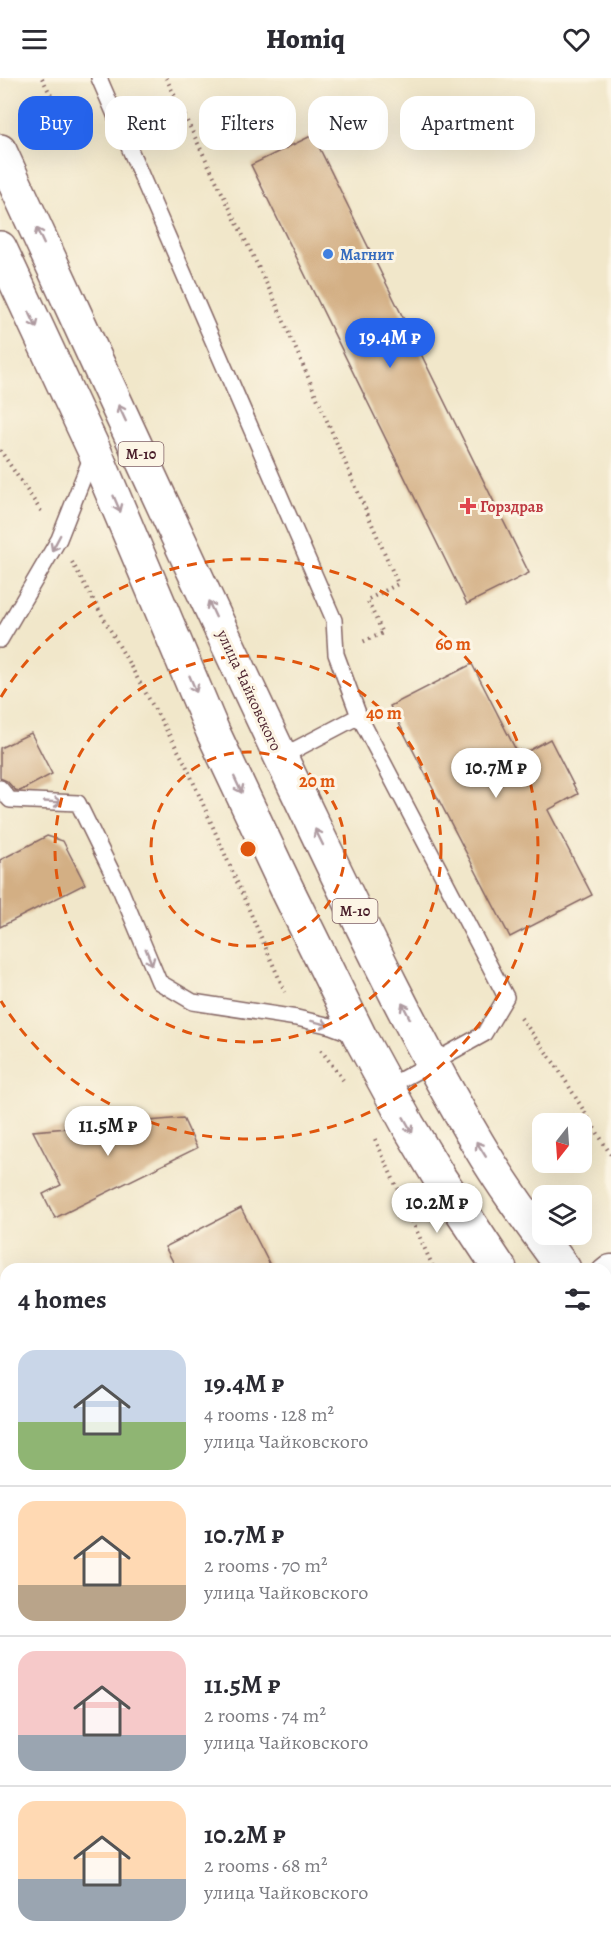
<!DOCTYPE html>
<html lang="en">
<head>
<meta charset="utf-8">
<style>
  :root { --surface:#fff; --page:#f7f7f7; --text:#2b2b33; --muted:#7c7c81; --line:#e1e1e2; --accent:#2563eb }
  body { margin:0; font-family:Alegreya,serif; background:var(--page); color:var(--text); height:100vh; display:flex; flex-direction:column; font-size:22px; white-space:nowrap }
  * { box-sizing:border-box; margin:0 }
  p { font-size:20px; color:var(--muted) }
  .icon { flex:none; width:33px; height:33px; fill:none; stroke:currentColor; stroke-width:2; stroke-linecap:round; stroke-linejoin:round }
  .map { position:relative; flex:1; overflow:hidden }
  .side { position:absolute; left:0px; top:1185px; width:612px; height:684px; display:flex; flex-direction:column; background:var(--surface); border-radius:18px 18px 0 0; box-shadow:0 6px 24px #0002 }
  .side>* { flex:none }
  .top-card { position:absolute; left:18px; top:18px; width:576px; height:54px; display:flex; gap:12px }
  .needle { width:39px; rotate:197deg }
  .controls { position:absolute; left:532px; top:1035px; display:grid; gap:12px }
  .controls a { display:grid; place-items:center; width:60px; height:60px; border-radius:12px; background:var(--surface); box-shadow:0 6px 24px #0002; font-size:30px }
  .price { position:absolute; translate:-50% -51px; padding:0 14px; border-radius:21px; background:#fff; color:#222; font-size:20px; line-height:39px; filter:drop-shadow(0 2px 3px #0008) }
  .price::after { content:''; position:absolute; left:50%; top:36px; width:18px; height:14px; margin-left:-9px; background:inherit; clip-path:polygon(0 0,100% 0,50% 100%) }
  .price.active { background:var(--accent); color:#fff }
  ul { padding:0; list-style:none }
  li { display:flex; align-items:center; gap:18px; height:150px; padding:0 18px }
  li+li { border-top:2px solid var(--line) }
  li span { display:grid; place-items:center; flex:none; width:168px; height:120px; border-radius:18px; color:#555 }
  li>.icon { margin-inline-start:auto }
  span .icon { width:72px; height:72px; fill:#fffc; stroke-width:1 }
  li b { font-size:26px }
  h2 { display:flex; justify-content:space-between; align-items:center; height:72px; padding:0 18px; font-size:26px }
  .tag { padding:0 21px; border-radius:18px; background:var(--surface); box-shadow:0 6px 24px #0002; font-size:21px; line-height:54px }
  .tag.active { background:var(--accent); color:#fff }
  header { display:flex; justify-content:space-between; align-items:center; height:78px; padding:0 18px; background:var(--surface); font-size:27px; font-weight:800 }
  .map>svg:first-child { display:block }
  .building { fill:#d3af84 }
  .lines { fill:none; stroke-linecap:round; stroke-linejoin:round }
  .service-casing { stroke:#846563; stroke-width:18 }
  .minor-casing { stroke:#846563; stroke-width:33 }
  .tertiary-casing { stroke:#846563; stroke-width:36 }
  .trunk-casing { stroke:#846563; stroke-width:36 }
  .path { stroke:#846563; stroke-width:4; stroke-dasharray:1.5 4.5; stroke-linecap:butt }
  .service { stroke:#fff; stroke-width:15 }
  .minor { stroke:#fff; stroke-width:30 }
  .tertiary { stroke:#fff; stroke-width:33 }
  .trunk { stroke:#fff; stroke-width:33 }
  .oneway { stroke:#ae9aa0 }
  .ring { fill:none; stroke:#e0560e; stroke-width:3; stroke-dasharray:10 8 }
  .shop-dot { fill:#3f7fe0; stroke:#fcf5e5; stroke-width:2 }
  .health-dot { fill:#e0444e; stroke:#fcf5e5; stroke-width:2 }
  .labels { text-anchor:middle; stroke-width:6; stroke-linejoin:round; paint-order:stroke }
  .shield { fill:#fcf5e5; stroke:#7f5f63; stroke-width:1.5 }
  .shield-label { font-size:15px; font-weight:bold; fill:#4a1f2b }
  .shop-label { font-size:16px; font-weight:bold; fill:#366cbe; stroke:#fcf5e5; text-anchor:start }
  .health-label { font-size:16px; font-weight:bold; fill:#be3a42; stroke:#fcf5e5; text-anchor:start }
  .street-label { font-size:16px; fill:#4a1f2b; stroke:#fcf5e5 }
  .centre { fill:#e0560e; stroke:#fcf5e5; stroke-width:3 }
  .ring-label { font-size:18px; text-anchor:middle; font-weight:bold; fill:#e0560e; stroke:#fcf5e5; stroke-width:6; stroke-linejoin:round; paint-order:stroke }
</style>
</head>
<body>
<header><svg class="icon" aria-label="menu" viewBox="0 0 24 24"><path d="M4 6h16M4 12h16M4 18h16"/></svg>Homiq<svg class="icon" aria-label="heart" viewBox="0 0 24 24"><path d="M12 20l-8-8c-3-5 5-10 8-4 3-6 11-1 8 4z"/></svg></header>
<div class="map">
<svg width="611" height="1869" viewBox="0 0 611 1869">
  <rect width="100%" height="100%" fill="#fcf5e5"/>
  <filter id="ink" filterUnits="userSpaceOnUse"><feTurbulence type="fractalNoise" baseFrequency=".0167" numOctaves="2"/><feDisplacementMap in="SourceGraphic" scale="12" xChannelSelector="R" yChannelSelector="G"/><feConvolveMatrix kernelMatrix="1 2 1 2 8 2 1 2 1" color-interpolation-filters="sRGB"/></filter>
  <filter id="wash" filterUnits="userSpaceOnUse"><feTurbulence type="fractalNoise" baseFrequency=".008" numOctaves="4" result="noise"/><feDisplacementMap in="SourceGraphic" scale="24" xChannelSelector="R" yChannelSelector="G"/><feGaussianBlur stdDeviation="1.35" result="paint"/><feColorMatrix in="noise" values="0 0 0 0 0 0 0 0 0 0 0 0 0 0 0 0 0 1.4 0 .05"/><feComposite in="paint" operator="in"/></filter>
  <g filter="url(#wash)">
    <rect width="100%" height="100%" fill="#f1e7ca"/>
    <g id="blocks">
      <g class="building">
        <polygon points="313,57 529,495 467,526 251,87"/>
        <polygon points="472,586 519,678 550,661 578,716 548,732 592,817 510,859 390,628"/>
        <polygon points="31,655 52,696 20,713 15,712 7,703 0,700 0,670"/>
        <polygon points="47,758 63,763 85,806 0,849 0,782"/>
        <polygon points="183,1040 197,1070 55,1140 43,1116 61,1107 33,1053"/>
        <polygon points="241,1130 272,1191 177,1191 165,1169"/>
      </g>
    </g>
  </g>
  <g filter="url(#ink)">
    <use href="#blocks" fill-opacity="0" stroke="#846563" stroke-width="1.5"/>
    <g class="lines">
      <defs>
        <g id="service">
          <polyline points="99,0 334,542 336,576 359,638 281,679"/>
          <polyline points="0,562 59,461 93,375"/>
          <polyline points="359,638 506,919 484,956 388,1009"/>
          <polyline points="0,710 10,722 78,725 121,813 159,904 193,924 297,940 331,948 355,957"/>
          <polyline points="606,1517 611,1514"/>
          <polyline points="606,1703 611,1700"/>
          <polyline points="462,1863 465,1869"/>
        </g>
        <g id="minor">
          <polyline points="606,1196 611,1192"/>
          <polyline points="0,1665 6,1678"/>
          <polyline points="91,1863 93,1869"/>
        </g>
        <polyline id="tertiary" points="606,1448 611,1458"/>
        <g id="trunk">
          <path d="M0,73C95,279 189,486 286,690C347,817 406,945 478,1066C504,1110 534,1150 564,1191"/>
          <polyline points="0,170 94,372 213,654 287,811 360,959 408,1047 439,1099 500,1191"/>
          <polyline points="606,1242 611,1248"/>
          <polyline points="606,1311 611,1316"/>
        </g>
      </defs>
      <use href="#service" class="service-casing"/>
      <use href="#minor" class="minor-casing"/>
      <use href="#tertiary" class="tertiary-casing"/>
      <use href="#trunk" class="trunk-casing"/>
      <g class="path">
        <polyline points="42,0 57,29"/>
        <polyline points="166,0 275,223 398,506 367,522 383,555 360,565"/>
        <polyline points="0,372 43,436"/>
        <polyline points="72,484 185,685 285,914"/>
        <polyline points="521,940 557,989 611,1077"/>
        <polyline points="321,972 343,1002"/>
        <polyline points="375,1061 434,1191"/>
      </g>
      <use href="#service" class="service"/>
      <use href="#minor" class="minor"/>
      <use href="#tertiary" class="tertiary"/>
      <use href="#trunk" class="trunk"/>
    </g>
    <defs><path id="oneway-shaft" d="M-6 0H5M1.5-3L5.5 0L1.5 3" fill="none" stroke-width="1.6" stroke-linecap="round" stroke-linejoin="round" transform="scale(1.5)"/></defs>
    <g class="oneway">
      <use href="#oneway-shaft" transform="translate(40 158) rotate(-115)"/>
      <use href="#oneway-shaft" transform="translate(33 242) rotate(65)"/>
      <use href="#oneway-shaft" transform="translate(122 335) rotate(-115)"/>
      <use href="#oneway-shaft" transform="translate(117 426) rotate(67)"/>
      <use href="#oneway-shaft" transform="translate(56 465) rotate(118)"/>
      <use href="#oneway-shaft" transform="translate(212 531) rotate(-115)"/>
      <use href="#oneway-shaft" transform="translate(193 606) rotate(67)"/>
      <use href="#oneway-shaft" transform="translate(238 707) rotate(65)"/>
      <use href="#oneway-shaft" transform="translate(53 724) rotate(3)"/>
      <use href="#oneway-shaft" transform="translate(319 759) rotate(-116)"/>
      <use href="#oneway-shaft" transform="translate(149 879) rotate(68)"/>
      <use href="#oneway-shaft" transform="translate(406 933) rotate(-117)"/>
      <use href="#oneway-shaft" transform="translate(320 945) rotate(14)"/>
      <use href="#oneway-shaft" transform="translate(408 1047) rotate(60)"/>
      <use href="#oneway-shaft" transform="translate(481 1071) rotate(-122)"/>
    </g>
  </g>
  <g class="ring">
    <circle cx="248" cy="771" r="97"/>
    <circle cx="248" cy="771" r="193"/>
    <path d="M1 619A290 290 0 1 1 1 923"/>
  </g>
  <circle class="shop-dot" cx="328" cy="176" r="6"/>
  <path class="health-dot" d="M465 419h6v6h6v6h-6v6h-6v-6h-6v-6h6z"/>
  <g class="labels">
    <g class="shield">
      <rect x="118.5" y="364" width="45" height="24" rx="4.5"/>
      <rect x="332.5" y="821" width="45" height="24" rx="4.5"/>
    </g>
    <g class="shield-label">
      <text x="141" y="381">М-10</text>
      <text x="355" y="838">М-10</text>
    </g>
    <g class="shop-label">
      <text x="340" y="182">Магнит</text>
    </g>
    <g class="health-label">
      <text x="480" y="434">Горздрав</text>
    </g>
    <g class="street-label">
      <text transform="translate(250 612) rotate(65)" y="6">улица Чайковского</text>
    </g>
  </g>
  <circle cx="248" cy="771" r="9" class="centre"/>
  <g class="ring-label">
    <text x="453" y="572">60 m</text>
    <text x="384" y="641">40 m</text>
    <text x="317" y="709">20 m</text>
  </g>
</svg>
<div class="controls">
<a><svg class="needle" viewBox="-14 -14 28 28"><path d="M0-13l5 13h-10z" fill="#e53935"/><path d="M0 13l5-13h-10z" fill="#7c7c81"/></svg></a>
<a><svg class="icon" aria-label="layers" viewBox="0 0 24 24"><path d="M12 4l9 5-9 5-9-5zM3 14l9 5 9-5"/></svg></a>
</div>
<b class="price active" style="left:390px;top:291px">19.4M ₽</b>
<b class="price" style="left:496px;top:721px">10.7M ₽</b>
<b class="price" style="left:108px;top:1079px">11.5M ₽</b>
<b class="price" style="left:437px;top:1156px">10.2M ₽</b>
<div class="top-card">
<a class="tag active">Buy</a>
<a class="tag">Rent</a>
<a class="tag">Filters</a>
<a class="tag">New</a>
<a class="tag">Apartment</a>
</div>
<section class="side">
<h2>4 homes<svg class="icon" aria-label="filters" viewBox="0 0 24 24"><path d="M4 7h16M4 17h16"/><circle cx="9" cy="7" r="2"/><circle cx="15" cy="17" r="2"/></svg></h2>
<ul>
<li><span style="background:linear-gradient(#c9d6e8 60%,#8fb573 0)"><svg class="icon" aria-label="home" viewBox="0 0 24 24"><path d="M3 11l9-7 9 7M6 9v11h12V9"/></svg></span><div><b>19.4M ₽</b><p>4 rooms · 128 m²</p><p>улица Чайковского</p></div></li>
<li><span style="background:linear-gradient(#ffd9b3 70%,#b9a48a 0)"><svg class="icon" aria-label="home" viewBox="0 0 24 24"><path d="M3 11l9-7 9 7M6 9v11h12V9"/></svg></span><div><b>10.7M ₽</b><p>2 rooms · 70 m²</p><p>улица Чайковского</p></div></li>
<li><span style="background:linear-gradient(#f6c9c9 70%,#9aa5b1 0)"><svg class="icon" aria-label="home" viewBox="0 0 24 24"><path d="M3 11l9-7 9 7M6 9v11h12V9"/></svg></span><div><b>11.5M ₽</b><p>2 rooms · 74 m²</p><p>улица Чайковского</p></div></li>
<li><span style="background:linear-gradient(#ffd9b3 65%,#9aa5b1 0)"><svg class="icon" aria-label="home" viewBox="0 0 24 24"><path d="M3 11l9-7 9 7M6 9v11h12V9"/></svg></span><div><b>10.2M ₽</b><p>2 rooms · 68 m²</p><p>улица Чайковского</p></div></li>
</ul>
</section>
</div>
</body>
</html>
